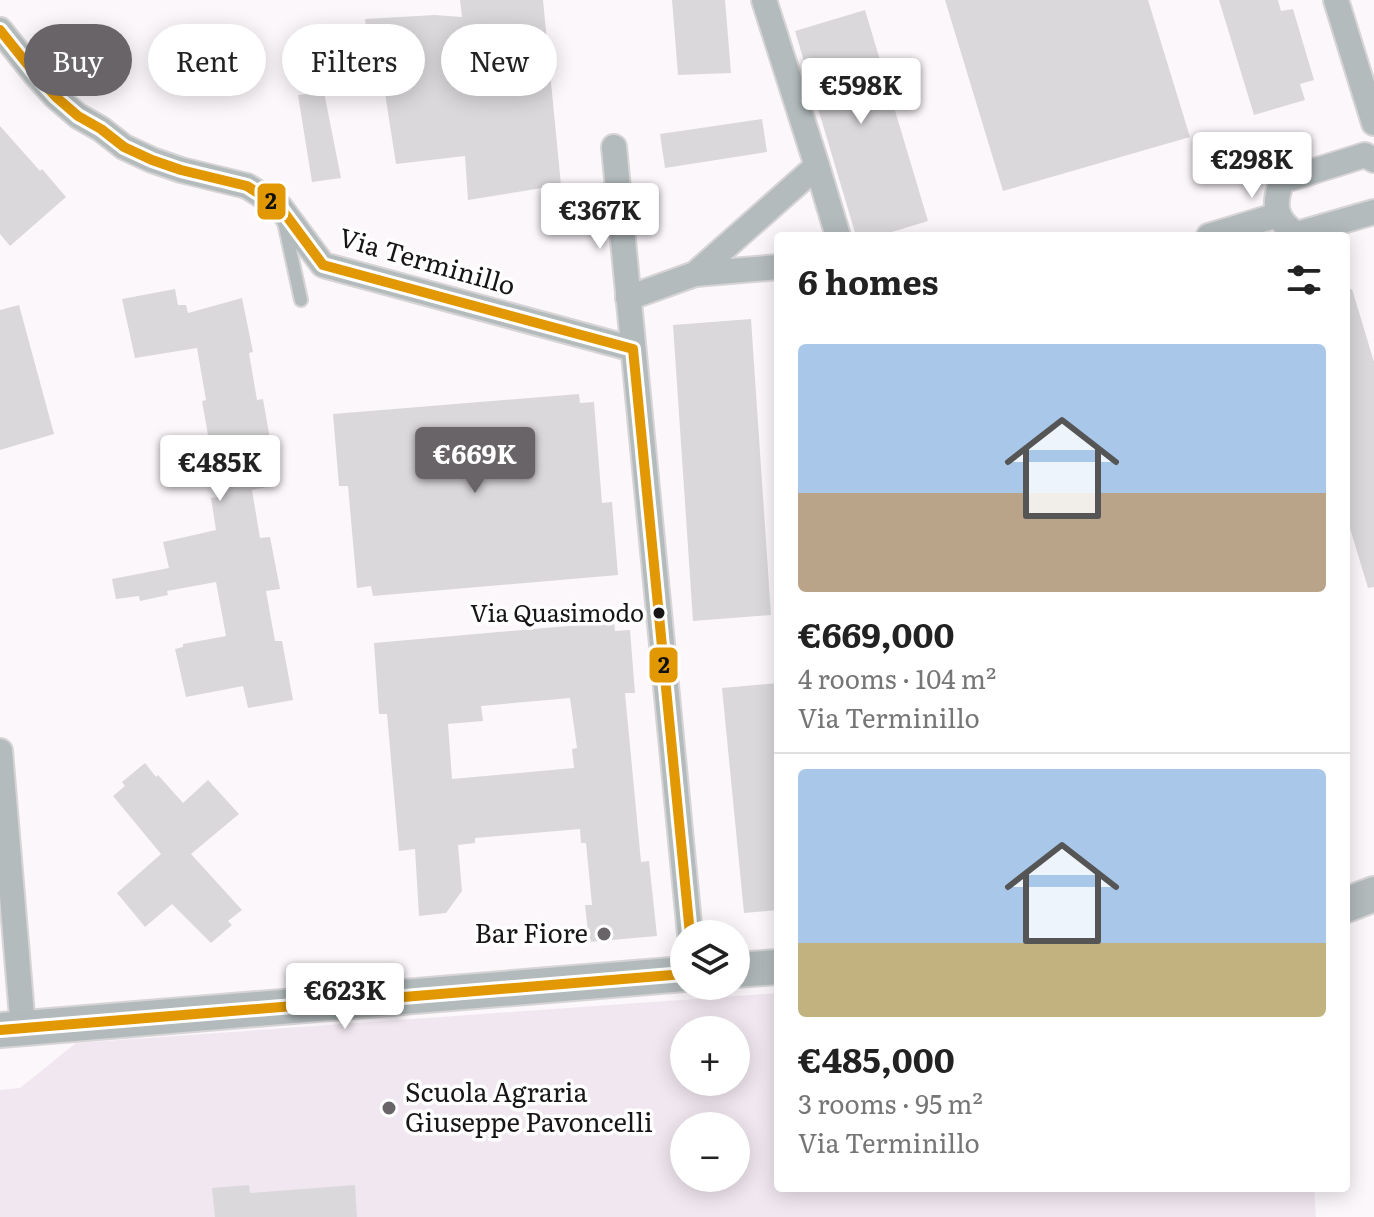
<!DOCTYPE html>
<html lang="en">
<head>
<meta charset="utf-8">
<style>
  :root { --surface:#fff; --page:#f6f6f6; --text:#222; --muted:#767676; --line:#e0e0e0; --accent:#686467 }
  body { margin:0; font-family:Literata,serif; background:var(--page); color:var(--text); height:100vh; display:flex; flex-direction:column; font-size:30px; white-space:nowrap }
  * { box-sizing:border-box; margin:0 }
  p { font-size:26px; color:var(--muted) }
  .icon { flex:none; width:44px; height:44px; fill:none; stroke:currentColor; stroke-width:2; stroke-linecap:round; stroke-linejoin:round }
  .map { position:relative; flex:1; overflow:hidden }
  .details { position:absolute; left:774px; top:232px; width:576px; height:960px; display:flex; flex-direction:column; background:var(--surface); border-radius:8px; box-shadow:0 4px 20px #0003 }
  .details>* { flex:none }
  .guide { position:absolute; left:24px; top:24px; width:630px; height:72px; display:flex; gap:16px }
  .fabs { position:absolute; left:670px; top:920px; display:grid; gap:16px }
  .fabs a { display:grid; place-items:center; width:80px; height:80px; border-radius:50%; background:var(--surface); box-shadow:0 4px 20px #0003; font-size:40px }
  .price { position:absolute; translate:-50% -68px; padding:0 18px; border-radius:8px; background:#fff; color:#222; font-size:26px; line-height:52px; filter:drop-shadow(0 2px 4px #0008) }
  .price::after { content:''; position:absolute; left:50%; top:48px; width:24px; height:18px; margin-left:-12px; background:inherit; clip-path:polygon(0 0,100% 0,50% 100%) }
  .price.current { background:var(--accent); color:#fff }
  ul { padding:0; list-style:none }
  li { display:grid; align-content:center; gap:16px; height:424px; padding:0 24px }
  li+li { border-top:2px solid var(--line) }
  li span { display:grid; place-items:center; height:248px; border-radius:8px; color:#555 }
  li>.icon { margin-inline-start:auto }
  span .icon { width:144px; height:144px; fill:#fffc; stroke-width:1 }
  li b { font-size:34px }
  h2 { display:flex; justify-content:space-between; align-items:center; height:96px; padding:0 24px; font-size:34px }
  .tag { padding:0 28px; border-radius:36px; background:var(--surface); box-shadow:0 4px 20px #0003; font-size:28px; line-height:72px }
  .tag.current { background:var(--accent); color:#fff }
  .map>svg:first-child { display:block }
  .built { fill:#f1e7f0; fill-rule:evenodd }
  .building { fill:#dbd8db; fill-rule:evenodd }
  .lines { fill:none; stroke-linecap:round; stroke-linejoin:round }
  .lane-casing { stroke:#d7d4d6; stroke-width:16 }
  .street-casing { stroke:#d7d4d6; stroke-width:28 }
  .secondary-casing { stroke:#d7d4d6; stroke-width:38 }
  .lane { stroke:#b3bbbc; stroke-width:12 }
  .street { stroke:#b3bbbc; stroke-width:24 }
  .secondary { stroke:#b2babb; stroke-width:34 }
  .bus-1-casing { stroke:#fff; stroke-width:16 }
  .bus-1 { stroke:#e19802; stroke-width:10 }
  .bus-dot { fill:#181517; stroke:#fff; stroke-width:3 }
  .poi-dot { fill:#686467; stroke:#fff; stroke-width:3 }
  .labels { text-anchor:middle; stroke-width:7; stroke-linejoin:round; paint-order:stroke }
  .bus-label { font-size:24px; fill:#181517; stroke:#fff; text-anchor:end }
  .street-label { font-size:26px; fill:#181517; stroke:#fff }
  .poi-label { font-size:26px; fill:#181517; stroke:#fff; text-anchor:end }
  .line-badge { stroke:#fff; stroke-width:3 }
  .pale-badge-label { font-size:22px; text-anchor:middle; font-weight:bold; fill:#111 }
</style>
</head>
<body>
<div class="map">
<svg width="1374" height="1217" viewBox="0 0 1374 1217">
  <rect width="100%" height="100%" fill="#fcf7fb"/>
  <path class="built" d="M778,993V1188H1314L1316,1217H0V1090L20,1088L76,1043ZM684,1030H736V1082H684ZM684,1126H736V1178H684Z"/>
  <g class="building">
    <polygon points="460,0 543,0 561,185 468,200 465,156 396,164 384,87 372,85 365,19 435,15 462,17"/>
    <polygon points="672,0 725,0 731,73 678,75"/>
    <polygon points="945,0 1148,0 1190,137 1003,191"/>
    <polygon points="1219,0 1278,0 1281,11 1293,9 1314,80 1300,84 1305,100 1254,115"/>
    <polygon points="865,10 928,221 879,236 856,236 795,31"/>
    <polygon points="324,92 341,178 312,182 298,95"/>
    <polygon points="762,119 767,152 665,168 660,134"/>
    <polygon points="0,126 40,171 42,169 66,197 10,246 0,234"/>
    <polygon points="175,289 178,305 186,305 188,313 242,298 253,352 249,353 257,400 263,399 278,485 252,490 260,538 270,537 280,589 266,591 275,641 282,641 293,700 248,708 243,686 186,697 175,649 183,647 183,644 226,636 216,582 167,591 168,595 140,601 139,596 116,599 112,579 169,568 163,542 216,530 211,498 219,497 202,401 206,400 197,348 135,358 122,299"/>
    <polygon points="1352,289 1374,362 1374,587 1368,588 1346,515 1346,290"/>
    <polygon points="19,305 54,434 0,450 0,310"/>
    <polygon points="751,319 771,615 693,621 673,325"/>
    <polygon points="579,394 580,403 594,402 602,503 612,502 618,575 373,596 371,586 357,588 348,486 339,486 333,414"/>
    <path d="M614,622L615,631L630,630L635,693H625L641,862L649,861L657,936L589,942L585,905H592L586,843H581L580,829L475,838V843L458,845L462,891L446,913L419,916L415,849L399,851L387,714H379L374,643ZM570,698L577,748L572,749L574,768L452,779L448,724L483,721L481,706Z"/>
    <polygon points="778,683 778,910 744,913 722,688"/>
    <polygon points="145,763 156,777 158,775 183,803 208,780 239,814 191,854 242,910 228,921 232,925 211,943 172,904 145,927 117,893 161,854 113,796 125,786 122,782"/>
    <polygon points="249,1185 250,1193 355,1185 357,1217 215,1217 212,1188"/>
  </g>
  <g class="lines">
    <defs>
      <polyline id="lane" points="284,222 301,300"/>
      <g id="street">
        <polyline points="1336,0 1374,123"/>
        <polyline points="0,30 36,75 56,97 78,116 101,129 124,147 152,160 181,170 247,186 280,207 323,265 633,349"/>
        <polyline points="614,147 690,934"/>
        <path d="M1374,160L1365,155L1282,181C1273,204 1274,220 1297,234L1374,212"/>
        <polyline points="817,166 838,236"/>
        <polyline points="1209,236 1278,215"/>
        <polyline points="695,274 778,267"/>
        <polyline points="628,298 695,274 817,166 764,0"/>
        <polyline points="0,751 23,1028"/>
      </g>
      <g id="secondary">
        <polyline points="1346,905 1374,894"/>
        <polyline points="736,970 778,967"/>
        <polyline points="0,1030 684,974"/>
      </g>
    </defs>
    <use href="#lane" class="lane-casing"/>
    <use href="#street" class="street-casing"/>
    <use href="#secondary" class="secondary-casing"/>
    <use href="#lane" class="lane"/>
    <use href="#street" class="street"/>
    <use href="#secondary" class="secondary"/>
    <defs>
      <g id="bus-1">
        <polyline points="0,30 36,75 56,97 78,116 101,129 124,147 152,160 181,170 247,186 280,207 323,265 633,349 690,934"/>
        <polyline points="0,1030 684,974"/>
      </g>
    </defs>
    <use href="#bus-1" class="bus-1-casing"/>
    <use href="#bus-1" class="bus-1"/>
  </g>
  <circle class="bus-dot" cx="659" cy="613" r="7"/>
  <g class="poi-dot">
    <circle cx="604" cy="934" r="8"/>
    <circle cx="389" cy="1108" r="8"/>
  </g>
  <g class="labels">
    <g class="bus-label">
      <text x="644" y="622">Via Quasimodo</text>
    </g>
    <g class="street-label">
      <text transform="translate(427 262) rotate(16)" y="9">Via Terminillo</text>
    </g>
    <g class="poi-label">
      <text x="588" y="943">Bar Fiore</text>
      <text x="405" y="1102" text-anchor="start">Scuola Agraria<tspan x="405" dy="30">Giuseppe Pavoncelli</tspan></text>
    </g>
  </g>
  <g class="line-badge">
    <rect x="256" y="182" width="31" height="39" rx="8" fill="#e19802"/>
    <rect x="648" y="646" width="31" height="38" rx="8" fill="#e19802"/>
  </g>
  <g class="pale-badge-label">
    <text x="271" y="209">2</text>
    <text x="664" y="673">2</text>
  </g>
</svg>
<div class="fabs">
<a><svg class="icon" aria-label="layers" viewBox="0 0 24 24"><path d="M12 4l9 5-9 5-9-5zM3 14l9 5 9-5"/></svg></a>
<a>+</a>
<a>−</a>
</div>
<b class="price" style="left:861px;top:126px">€598K</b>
<b class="price" style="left:1252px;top:200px">€298K</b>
<b class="price" style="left:600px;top:251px">€367K</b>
<b class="price current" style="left:475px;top:495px">€669K</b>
<b class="price" style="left:220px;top:503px">€485K</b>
<b class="price" style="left:345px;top:1031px">€623K</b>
<div class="guide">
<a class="tag current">Buy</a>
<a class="tag">Rent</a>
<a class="tag">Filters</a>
<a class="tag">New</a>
</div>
<section class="details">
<h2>6 homes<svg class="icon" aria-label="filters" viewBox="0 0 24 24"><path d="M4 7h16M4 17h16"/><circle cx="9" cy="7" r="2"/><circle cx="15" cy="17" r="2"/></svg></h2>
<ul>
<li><span style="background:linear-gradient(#a9c7e8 60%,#b9a48a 0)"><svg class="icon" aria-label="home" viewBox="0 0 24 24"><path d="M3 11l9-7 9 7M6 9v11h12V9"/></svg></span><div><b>€669,000</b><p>4 rooms · 104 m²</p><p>Via Terminillo</p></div></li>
<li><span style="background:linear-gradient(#a9c7e8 70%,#c2b280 0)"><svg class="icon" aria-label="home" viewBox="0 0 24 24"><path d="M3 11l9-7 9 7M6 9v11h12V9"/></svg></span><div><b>€485,000</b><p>3 rooms · 95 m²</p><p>Via Terminillo</p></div></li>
</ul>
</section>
</div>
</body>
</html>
